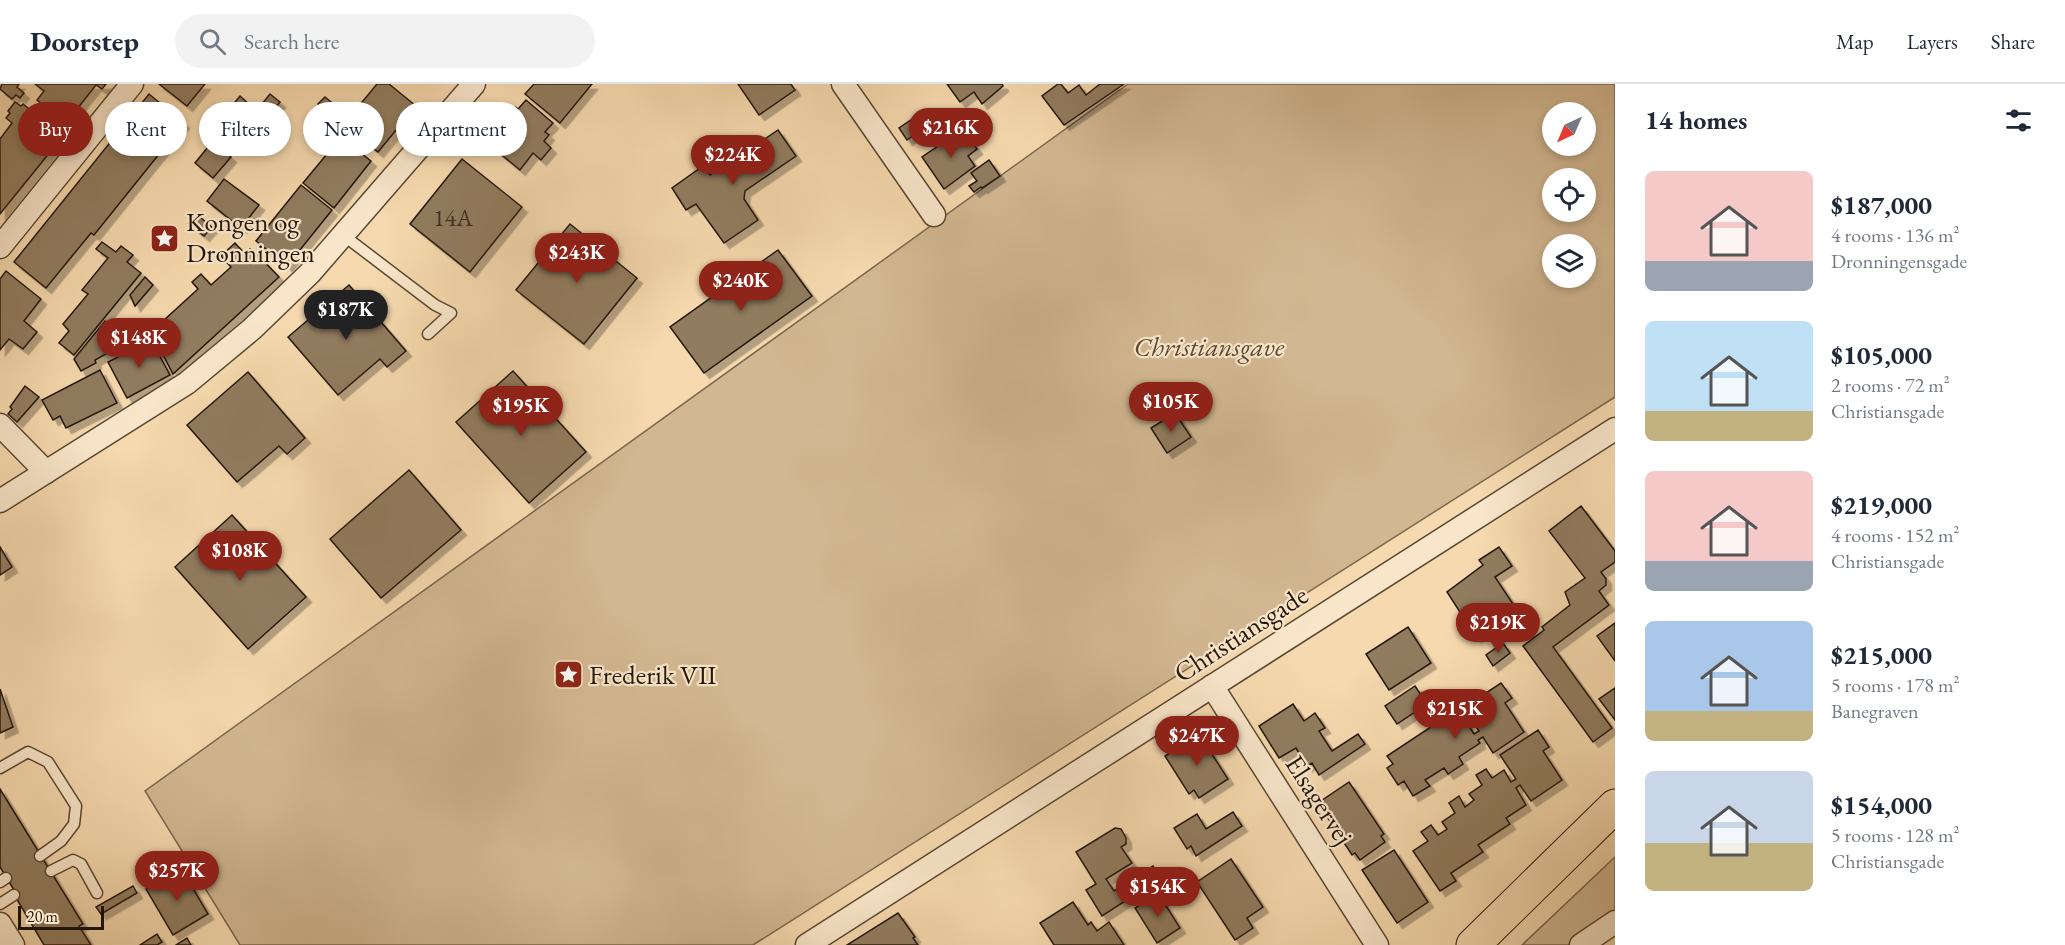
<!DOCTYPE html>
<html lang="en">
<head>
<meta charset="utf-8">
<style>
  :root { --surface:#fff; --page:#f2f2f3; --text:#1f2937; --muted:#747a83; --line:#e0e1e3; --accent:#8f2418 }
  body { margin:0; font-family:"EB Garamond",serif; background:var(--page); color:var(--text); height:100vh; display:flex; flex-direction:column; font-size:22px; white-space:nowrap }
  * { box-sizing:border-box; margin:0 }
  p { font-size:20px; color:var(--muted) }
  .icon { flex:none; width:33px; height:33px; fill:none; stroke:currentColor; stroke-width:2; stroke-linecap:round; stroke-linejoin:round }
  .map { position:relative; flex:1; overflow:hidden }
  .drawer { display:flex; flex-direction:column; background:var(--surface); width:450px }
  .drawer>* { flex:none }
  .banner { position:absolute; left:18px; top:18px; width:570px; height:54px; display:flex; gap:12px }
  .needle { width:39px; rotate:224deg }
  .tools { position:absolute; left:1542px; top:18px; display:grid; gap:12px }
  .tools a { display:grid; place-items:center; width:54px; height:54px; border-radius:50%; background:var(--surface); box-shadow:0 3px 9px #0003; font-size:30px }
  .scale { position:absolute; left:18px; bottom:15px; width:86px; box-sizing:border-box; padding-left:6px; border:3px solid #24170a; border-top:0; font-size:16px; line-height:21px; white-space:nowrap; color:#24170a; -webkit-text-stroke:4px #f9e6ca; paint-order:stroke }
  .price { position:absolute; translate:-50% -51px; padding:0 14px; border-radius:21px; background:var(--accent); color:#fff; font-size:20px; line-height:39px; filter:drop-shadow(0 2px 3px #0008) }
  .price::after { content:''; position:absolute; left:50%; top:36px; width:18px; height:14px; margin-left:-9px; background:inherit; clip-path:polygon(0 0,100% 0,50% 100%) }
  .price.on { background:#222; color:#fff }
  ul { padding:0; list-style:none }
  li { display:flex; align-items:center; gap:18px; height:150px; padding:0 30px }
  li span { display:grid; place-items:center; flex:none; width:168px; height:120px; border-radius:9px; color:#555 }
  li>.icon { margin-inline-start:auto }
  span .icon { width:72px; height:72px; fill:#fffc; stroke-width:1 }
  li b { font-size:26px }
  h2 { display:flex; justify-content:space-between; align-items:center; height:72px; padding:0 30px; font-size:26px }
  .tag { padding:0 21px; border-radius:27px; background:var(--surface); box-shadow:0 3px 9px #0003; font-size:21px; line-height:54px }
  .tag.on { background:var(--accent); color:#fff }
  header { display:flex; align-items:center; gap:36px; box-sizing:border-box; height:84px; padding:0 30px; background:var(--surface); border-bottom:2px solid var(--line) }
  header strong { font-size:28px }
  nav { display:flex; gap:33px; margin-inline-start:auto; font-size:21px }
  .search { width:420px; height:54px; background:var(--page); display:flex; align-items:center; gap:15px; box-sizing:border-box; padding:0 21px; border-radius:33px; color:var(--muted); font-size:22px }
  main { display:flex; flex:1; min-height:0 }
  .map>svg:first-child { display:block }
  .green { fill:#d2b892; stroke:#7b684e; stroke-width:1.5; fill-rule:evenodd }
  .building { fill:#917c5f; stroke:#24170a; stroke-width:1.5; filter:url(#shadow) }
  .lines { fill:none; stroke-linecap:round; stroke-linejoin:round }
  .lane-casing { stroke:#584833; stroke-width:13 }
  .street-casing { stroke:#584833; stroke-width:25 }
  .primary-casing { stroke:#24170a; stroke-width:35 }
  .lane { stroke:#f9e6ca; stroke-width:10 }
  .street { stroke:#f9e6ca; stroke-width:22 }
  .primary { stroke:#f6d9ae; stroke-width:33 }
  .labels { text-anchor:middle; stroke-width:4.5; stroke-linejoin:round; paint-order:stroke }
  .number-label { font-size:24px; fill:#3f301f }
  .poi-label { font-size:27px; fill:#24170a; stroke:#f9e6ca; text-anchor:start }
  .park-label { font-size:27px; font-style:italic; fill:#584733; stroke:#f9e6ca }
  .street-label { font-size:27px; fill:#24170a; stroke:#f9e6ca }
</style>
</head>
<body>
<header>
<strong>Doorstep</strong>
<div class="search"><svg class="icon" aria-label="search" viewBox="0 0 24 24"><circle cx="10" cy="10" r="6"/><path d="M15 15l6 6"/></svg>Search here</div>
<nav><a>Map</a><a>Layers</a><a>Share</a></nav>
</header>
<main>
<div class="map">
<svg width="1615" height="861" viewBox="0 0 1615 861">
  <defs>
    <filter id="shadow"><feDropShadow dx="5.5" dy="5.5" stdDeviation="0" flood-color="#0004"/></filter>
  </defs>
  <rect width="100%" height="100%" fill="#f6d9ae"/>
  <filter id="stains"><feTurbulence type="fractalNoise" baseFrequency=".00333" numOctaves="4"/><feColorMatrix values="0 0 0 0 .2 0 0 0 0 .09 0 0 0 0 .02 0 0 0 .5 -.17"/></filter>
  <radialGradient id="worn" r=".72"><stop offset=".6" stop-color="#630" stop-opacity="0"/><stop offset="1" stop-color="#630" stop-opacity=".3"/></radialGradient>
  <g class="green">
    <path d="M1128,0H1615V313L753,861H240L145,707ZM1552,28H1586V62H1552ZM1552,94H1586V128H1552ZM1552,160H1586V194H1552Z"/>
    <polygon points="1615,773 1615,827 1568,861 1522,861"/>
  </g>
  <g class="building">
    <polygon points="2,0 19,0 17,3 24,9 20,14 16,11 12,15 0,5"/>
    <polygon points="35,0 106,0 102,5 96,1 66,39 37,16 44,7"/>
    <polygon points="159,0 205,0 187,22"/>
    <polygon points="377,0 389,0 416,22 378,68 344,40"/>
    <polygon points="534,0 592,0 560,39 525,10"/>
    <polygon points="738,0 791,0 795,6 759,31"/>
    <polygon points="947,0 1002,0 1003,2 982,20 974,8 960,18"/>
    <polygon points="1058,0 1061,0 1068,9 1079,1 1086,11 1100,0 1124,0 1064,41 1042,12"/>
    <polygon points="149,10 184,39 94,151 91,149 46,204 14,178"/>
    <polygon points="270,10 280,18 268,33 258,25"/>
    <polygon points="240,12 252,23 240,38 227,28"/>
    <polygon points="325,13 342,27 336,35 318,20"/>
    <polygon points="526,16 553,39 545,48 549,51 544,57 551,64 541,76 533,69 520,86 486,58 515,23 518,25"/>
    <polygon points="15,18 21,22 23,20 63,52 0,130 0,55 12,39 6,34 10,29 8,27"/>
    <polygon points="220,26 238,40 224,58 212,49 216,44 210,38"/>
    <polygon points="256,27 266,34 247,58 238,51"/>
    <polygon points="914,34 921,46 907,56 899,44"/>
    <polygon points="963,45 977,65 968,72 975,82 944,105 922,73"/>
    <polygon points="778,46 796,72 745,107 744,115 758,136 724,159 696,120 686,126 672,104 703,82 710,91 716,87 715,84 728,75 731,78"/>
    <polygon points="341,53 371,77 334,124 303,99"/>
    <polygon points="212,58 231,73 213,94 195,79"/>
    <polygon points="462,75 522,123 470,188 410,140"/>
    <polygon points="989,76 1000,92 982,104 981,103 974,108 969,102 977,97 971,89"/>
    <polygon points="224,95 259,121 241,144 207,117"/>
    <polygon points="301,101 332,126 287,182 256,157"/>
    <polygon points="195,129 212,143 204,152 188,139"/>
    <polygon points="570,140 637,194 584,260 516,206"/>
    <polygon points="102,158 116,168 121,162 133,171 127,178 141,189 74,271 59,259 69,247 63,240 88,210 82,206 108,174 96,165"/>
    <polygon points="235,159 245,170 250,165 255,170 256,169 279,193 173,290 151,248 198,205 192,198 201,190 211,201 231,183 221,172"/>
    <polygon points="778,166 812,212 704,289 670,243"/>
    <polygon points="6,187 41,215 24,237 37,248 23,265 9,255 0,266 0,195"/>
    <polygon points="145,193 153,201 135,222 130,211"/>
    <polygon points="349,201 406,267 387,283 380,275 338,311 288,253"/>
    <polygon points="105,237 117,260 106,270 95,276 96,279 81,287 74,275"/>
    <polygon points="151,256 170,291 127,314 108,278"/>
    <polygon points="100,286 117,319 66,344 60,332 53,336 42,316"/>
    <polygon points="513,287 586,368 529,419 456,338"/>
    <polygon points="248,288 305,354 287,370 279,362 237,398 187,341"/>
    <polygon points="25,302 39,313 17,338 8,330 12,325 10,323"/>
    <polygon points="1175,329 1191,353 1167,369 1151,344"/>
    <polygon points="409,386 461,446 381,514 330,455"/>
    <polygon points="1581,422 1615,467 1615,478 1601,488 1606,495 1606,501 1599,507 1609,521 1553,563 1612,644 1593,658 1523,562 1544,546 1542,543 1570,521 1565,508 1585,494 1549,447"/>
    <polygon points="232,431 306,513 248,565 175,483"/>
    <polygon points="0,463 12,483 0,491"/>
    <polygon points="1499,463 1512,482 1495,493 1517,526 1476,553 1447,508 1483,481 1479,476"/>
    <polygon points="1615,539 1615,577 1597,552"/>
    <polygon points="1408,543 1431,579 1389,606 1366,570"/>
    <polygon points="1503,559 1510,569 1493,582 1486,571"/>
    <polygon points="1501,599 1512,614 1505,619 1524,648 1493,669 1483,653 1478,656 1480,659 1459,673 1463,680 1448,690 1444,684 1425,696 1430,702 1413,712 1404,697 1398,701 1387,684 1393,680 1387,672 1458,625 1474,650 1479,647 1463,624"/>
    <polygon points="1415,602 1427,620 1397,640 1385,622"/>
    <polygon points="1615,604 1615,636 1599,615"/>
    <polygon points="0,605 13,643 0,649"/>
    <polygon points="1293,620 1304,637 1315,629 1325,644 1319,647 1332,667 1358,650 1365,660 1319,691 1312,679 1307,682 1296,664 1279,674 1259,642"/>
    <polygon points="1538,646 1549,663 1543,667 1562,696 1531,717 1520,701 1516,704 1526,721 1506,734 1510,740 1478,761 1483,768 1451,789 1456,797 1440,807 1413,767 1428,757 1421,748 1431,741 1438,751 1447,745 1442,738 1455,729 1449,719 1459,712 1465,723 1474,716 1469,710 1482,701 1476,691 1486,685 1492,694 1504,686 1511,698 1516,695 1500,671"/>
    <polygon points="1199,650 1228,695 1199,714 1194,706 1189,710 1165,672"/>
    <polygon points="1349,698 1384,750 1381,752 1385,758 1360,776 1355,769 1352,771 1318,719"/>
    <polygon points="0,705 83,840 79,842 91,861 44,861 12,807 14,806 0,783"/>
    <polygon points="1233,728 1242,742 1196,772 1191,762 1187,765 1174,744 1197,730 1206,745"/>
    <polygon points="1115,744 1121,745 1126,754 1126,760 1121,763 1132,779 1106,795 1114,807 1153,782 1161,794 1102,832 1086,806 1096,800 1076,768"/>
    <polygon points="1394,766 1428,818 1397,839 1362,786"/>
    <polygon points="1231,775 1263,823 1247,834 1253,844 1235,856 1197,798"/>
    <polygon points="181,784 208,830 173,851 146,805"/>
    <polygon points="133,802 137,809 101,830 96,823"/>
    <polygon points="1158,809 1180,844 1157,859 1135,824"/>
    <polygon points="1073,818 1088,841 1091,838 1097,847 1109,838 1124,861 1054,861 1040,839"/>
    <polygon points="898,829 915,853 913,854 918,861 847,861"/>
    <polygon points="157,850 162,858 157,861 140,861"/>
    <polygon points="187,854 191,861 176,861"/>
  </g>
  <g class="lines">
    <defs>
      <g id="lane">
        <polyline points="343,151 435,221 451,229 428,250"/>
        <polyline points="0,684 28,668 48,678 76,722 74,740 61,757 40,772"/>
        <polyline points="51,787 73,776 81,780 97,809"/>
        <polyline points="0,798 6,794"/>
        <polyline points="0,820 14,811"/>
      </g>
      <g id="street">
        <polyline points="843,0 934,131"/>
        <polyline points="0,163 132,0"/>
        <polyline points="0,341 46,388"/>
        <polyline points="0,417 187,299 252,245 310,189 474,0"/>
        <polyline points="1212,602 1377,861"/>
        <polyline points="0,840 13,861"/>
        <polyline points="807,861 1615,345"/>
        <polyline points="1581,861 1615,838"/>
      </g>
      <polyline id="primary" points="1473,861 1615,722"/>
    </defs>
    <use href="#lane" class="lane-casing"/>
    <use href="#street" class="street-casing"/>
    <use href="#primary" class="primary-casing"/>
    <use href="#lane" class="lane"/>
    <use href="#street" class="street"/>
    <use href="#primary" class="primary"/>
  </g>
  <defs>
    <symbol id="sight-square" viewBox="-11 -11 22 22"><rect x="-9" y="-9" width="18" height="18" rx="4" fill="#8f2418" stroke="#f9e6ca"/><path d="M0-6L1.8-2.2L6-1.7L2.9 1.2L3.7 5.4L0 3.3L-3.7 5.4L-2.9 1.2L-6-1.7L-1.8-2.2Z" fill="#fff"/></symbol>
  </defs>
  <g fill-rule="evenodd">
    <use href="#sight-square" x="148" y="138" width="33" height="33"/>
    <use href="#sight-square" x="552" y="574" width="33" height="33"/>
  </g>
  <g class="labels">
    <g class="number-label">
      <text x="453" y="142">14A</text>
    </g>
    <g class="poi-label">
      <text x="186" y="147">Kongen og<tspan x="186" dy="31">Dronningen</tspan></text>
      <text x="589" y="600">Frederik VII</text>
    </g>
    <g class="park-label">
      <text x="1209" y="272">Christiansgave</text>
    </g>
    <g class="street-label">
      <text transform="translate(1241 550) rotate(-33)" y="9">Christiansgade</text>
      <text transform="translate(1319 716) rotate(57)" y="9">Elsagervej</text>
    </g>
  </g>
  <rect width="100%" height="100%" filter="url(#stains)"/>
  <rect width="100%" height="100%" fill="url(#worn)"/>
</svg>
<div class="tools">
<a><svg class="needle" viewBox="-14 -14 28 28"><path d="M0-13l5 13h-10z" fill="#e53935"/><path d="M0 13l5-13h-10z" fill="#747a83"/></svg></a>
<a><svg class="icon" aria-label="locate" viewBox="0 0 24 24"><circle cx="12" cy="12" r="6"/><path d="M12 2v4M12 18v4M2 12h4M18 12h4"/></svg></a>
<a><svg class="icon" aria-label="layers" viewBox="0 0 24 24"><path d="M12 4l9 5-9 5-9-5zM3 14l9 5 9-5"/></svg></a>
</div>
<div class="scale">20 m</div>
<b class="price" style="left:951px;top:75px">$216K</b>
<b class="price" style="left:733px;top:102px">$224K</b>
<b class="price" style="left:577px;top:200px">$243K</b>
<b class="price" style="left:741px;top:228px">$240K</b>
<b class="price on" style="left:346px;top:257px">$187K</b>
<b class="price" style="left:139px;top:285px">$148K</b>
<b class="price" style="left:1171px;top:349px">$105K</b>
<b class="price" style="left:521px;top:353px">$195K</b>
<b class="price" style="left:240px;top:498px">$108K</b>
<b class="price" style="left:1498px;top:570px">$219K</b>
<b class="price" style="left:1455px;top:656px">$215K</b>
<b class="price" style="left:1197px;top:683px">$247K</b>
<b class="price" style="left:177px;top:818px">$257K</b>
<b class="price" style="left:1158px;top:834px">$154K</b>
<div class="banner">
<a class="tag on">Buy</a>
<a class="tag">Rent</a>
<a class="tag">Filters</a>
<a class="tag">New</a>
<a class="tag">Apartment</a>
</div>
</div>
<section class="drawer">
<h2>14 homes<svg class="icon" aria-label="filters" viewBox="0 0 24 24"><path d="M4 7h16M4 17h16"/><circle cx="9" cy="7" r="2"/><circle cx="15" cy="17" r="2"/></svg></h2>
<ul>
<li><span style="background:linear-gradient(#f6c9c9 75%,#9aa5b1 0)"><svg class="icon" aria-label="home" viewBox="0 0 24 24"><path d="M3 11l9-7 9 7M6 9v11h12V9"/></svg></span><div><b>$187,000</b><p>4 rooms · 136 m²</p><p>Dronningensgade</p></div></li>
<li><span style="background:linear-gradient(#bfe0f5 75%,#c2b280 0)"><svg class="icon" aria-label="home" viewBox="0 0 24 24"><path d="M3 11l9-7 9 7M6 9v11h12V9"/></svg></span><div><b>$105,000</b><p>2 rooms · 72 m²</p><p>Christiansgade</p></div></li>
<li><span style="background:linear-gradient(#f6c9c9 75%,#9aa5b1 0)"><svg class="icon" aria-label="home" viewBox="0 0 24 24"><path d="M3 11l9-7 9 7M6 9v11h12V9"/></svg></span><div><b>$219,000</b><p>4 rooms · 152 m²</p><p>Christiansgade</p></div></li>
<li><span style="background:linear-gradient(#a9c7e8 75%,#c2b280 0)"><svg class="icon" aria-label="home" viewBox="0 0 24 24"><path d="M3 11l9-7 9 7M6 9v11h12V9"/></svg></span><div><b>$215,000</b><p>5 rooms · 178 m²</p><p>Banegraven</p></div></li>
<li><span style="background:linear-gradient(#c9d6e8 60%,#c2b280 0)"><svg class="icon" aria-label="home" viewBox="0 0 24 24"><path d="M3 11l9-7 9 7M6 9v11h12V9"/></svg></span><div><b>$154,000</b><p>5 rooms · 128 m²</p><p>Christiansgade</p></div></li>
</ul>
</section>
</main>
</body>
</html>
